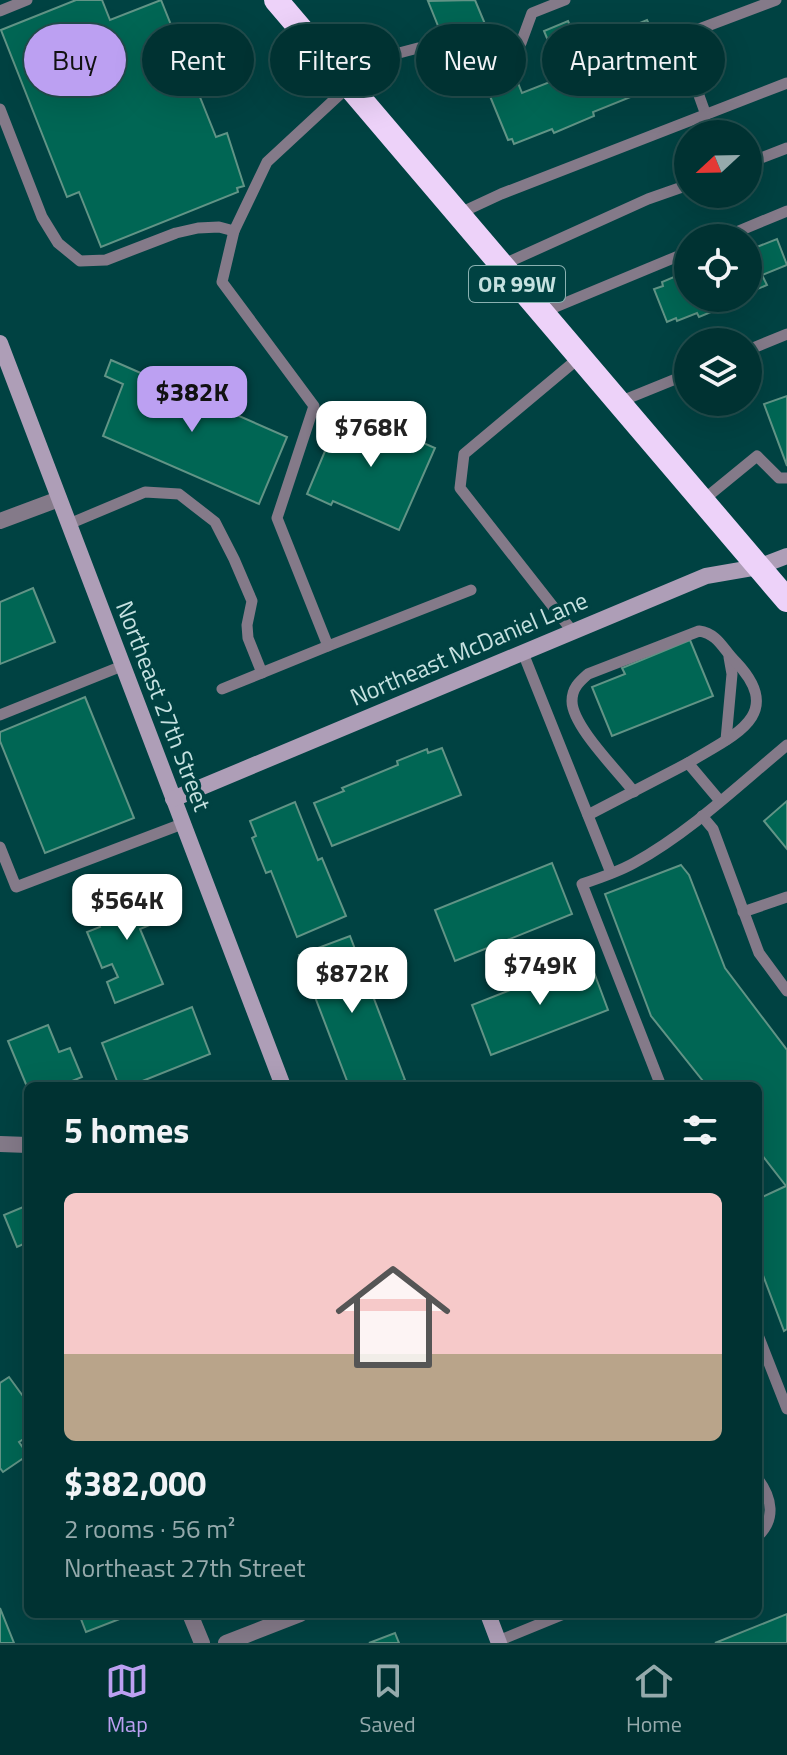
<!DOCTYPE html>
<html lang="en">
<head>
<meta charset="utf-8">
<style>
  :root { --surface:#003232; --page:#0a3a3a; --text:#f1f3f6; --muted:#95aaac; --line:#224d4d; --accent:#bca0f2 }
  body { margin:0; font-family:"Titillium Web",sans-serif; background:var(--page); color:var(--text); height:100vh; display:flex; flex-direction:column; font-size:30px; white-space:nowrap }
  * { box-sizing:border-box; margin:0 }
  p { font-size:26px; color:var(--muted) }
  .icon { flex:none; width:44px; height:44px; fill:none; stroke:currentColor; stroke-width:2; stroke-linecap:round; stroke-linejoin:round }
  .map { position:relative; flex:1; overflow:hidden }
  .side { position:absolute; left:24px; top:1082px; width:738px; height:536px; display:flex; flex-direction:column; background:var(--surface); border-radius:12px; box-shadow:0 8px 32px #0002,0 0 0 2px var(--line) }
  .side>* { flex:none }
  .hud { position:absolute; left:24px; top:24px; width:740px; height:72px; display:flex; gap:16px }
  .needle { width:52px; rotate:248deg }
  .buttons { position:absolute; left:674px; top:120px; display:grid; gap:16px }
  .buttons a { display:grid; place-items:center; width:88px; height:88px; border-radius:50%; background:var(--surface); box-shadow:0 8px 32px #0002,0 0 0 2px var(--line); font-size:40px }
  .price { position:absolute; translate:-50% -68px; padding:0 18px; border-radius:16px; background:#fff; color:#222; font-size:26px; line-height:52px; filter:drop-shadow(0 2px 4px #0008) }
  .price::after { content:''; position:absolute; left:50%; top:48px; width:24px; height:18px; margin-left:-12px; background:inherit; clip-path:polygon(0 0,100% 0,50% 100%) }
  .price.selected { background:var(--accent); color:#111 }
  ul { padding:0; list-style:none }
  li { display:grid; align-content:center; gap:16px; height:424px; padding:0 40px }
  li+li { border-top:2px solid var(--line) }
  li span { display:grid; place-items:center; height:248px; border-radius:12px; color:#555 }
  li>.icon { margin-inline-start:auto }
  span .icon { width:144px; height:144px; fill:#fffc; stroke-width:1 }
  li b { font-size:34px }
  h2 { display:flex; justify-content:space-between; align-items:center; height:96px; padding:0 40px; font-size:34px }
  .tag { padding:0 28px; border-radius:36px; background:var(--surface); box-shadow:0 8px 32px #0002,0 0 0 2px var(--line); font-size:28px; line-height:72px }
  .tag.selected { background:var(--accent); color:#111 }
  .tabs { display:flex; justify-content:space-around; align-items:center; height:112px; border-top:2px solid var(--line); background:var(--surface); font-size:22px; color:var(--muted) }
  .tabs a { display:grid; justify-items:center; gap:4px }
  .tabs .selected { color:var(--accent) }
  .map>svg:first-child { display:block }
  .building { fill:#006654; stroke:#619486; stroke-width:2 }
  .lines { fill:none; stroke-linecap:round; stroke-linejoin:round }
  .lane { stroke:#847a89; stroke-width:11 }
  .street { stroke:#847a89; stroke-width:16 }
  .secondary { stroke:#ae9eb7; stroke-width:16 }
  .highway { stroke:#edd2f9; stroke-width:24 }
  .labels { text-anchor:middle; stroke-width:7; stroke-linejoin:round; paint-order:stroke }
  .shield { fill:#004242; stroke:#8ab1b1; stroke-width:2 }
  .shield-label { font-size:22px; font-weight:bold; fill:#c5e1e0 }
  .street-label { font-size:24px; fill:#c5e1e0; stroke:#004242 }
</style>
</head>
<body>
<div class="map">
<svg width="787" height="1643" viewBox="0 0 787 1643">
  <rect width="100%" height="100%" fill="#004242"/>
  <g class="building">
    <polygon points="76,0 102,0 110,20 161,0 216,137 227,133 244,186 237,188 238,192 101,247 79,192 67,197 1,30"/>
    <polygon points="475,0 490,36 449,53 428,1"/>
    <polygon points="647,20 654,35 639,41 656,82 651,84 653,88 593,112 594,116 554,133 552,129 514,144 512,139 508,140 485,84 514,73 522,93 601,62 593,42"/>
    <polygon points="568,21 573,33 549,43 544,31"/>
    <polygon points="777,239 787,265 762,275 767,285 748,293 748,247 751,246 752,249"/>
    <polygon points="688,271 688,298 735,298 720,304 721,308 699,317 697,313 677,321 676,318 667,322 654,289 663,286 662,282"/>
    <polygon points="111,360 287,437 259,504 103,436 123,384 105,376"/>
    <polygon points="787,396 787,466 764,404"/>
    <polygon points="343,408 435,448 399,530 333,501 331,505 307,494"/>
    <polygon points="33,588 55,642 0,664 0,602"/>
    <polygon points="690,640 713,696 612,736 592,687 625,674 622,668"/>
    <polygon points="85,697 134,818 45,853 0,741 0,732"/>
    <polygon points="442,748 461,795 332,846 314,803 344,791 342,788 398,765 397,761 427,749 428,753"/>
    <polygon points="787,801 787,849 764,821"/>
    <polygon points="295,802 318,860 322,858 346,916 297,937 271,871 266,873 252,838 256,836 250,821"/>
    <polygon points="552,863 572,914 455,961 435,910"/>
    <polygon points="681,865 689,875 725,968 787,1050 787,1329 784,1331 758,1262 758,1199 786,1186 758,1150 758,1086 707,1086 651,1016 605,894"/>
    <polygon points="151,885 164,919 140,929 163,984 115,1003 107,982 118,977 112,964 102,968 87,932 100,927 93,909"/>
    <polygon points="350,936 405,1080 389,1086 349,1086 299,955"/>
    <polygon points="589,959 608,1010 491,1055 472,1005"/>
    <polygon points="192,1007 210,1054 130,1086 119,1086 102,1043"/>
    <polygon points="48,1025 59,1052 70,1048 82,1077 60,1086 28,1086 28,1089 8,1041"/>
    <polygon points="28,1205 28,1242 17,1247 4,1215"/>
    <polygon points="9,1377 28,1403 28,1436 19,1442 28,1455 3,1472 0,1468 0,1383"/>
    <polygon points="0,1608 14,1643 0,1643"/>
    <polygon points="79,1614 130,1614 130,1615 86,1632"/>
    <polygon points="787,1614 787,1643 715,1643"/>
    <polygon points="395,1633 399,1643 369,1643"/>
  </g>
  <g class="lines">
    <g class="lane">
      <polyline points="0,11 27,0"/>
      <polyline points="0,109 42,217 58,243 80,261 106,260 176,233 198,228 219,227 234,231"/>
      <polyline points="706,115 678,37 776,0"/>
      <polyline points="748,163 787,148"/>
      <polyline points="458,214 501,194 787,83"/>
      <polyline points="722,238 787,211"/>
      <polyline points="502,265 648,199 688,185"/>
      <polyline points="541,313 688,252"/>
      <polyline points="748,350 787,334"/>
      <polyline points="619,402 688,374"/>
      <polyline points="702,501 757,456 779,478 787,478"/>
      <polyline points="69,524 145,492 179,494 215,522 234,559 252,601 247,625 248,638 262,673"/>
      <polyline points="471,590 328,646 277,518 314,406 222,282 234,231 267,162 349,86 399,53 418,48 439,68 451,69 521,43 532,13 565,0"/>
      <polyline points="573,632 460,488 464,454 580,357"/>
      <polyline points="523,653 611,873"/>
      <polyline points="222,689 328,646"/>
      <polyline points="0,715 122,666"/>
      <polyline points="726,740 732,674 729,657"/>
      <path d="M634,792C618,771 572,726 572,701C572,688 579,682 588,674L699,631C719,634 723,650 736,662C787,716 732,736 688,763"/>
      <polyline points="588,815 688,763 720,801"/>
      <polyline points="702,816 713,829 759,953 787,991"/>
      <polyline points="0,847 16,887 182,824"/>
      <polyline points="743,912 787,897"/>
      <path d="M661,1086L582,884C600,878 618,872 634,863C690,832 738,786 787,745"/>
      <polyline points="758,1335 787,1409"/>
      <path d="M758,1479C772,1498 776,1519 758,1536"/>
      <polyline points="498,1641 564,1614"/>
    </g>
    <g class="street">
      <polyline points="0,521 59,499"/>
      <polyline points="0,1144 28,1145"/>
      <polyline points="190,1614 202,1643"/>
      <polyline points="226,1643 300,1614"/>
    </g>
    <g class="secondary">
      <polyline points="0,343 283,1086"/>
      <polyline points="173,799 706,576 758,567 787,556"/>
      <polyline points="488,1614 499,1643"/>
    </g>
    <polyline class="highway" points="276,0 787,600"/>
  </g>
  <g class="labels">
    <rect class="shield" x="469" y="266" width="96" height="36" rx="6"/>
    <g class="shield-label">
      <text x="517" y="292">OR 99W</text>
    </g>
    <g class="street-label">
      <text transform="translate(469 649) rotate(-23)" y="8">Northeast McDaniel Lane</text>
      <text transform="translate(163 706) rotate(69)" y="8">Northeast 27th Street</text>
    </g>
  </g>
</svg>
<div class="buttons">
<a><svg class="needle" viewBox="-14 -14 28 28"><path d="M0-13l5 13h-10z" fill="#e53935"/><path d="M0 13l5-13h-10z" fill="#95aaac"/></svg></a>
<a><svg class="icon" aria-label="locate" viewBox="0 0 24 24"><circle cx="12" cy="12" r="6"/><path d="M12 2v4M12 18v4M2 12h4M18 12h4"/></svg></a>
<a><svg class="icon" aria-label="layers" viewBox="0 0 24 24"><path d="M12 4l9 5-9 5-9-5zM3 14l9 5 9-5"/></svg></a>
</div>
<b class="price selected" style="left:192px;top:434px">$382K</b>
<b class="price" style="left:371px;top:469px">$768K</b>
<b class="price" style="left:127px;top:942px">$564K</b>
<b class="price" style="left:540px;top:1007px">$749K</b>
<b class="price" style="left:352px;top:1015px">$872K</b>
<div class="hud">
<a class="tag selected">Buy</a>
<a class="tag">Rent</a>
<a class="tag">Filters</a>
<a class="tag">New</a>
<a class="tag">Apartment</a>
</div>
<section class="side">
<h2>5 homes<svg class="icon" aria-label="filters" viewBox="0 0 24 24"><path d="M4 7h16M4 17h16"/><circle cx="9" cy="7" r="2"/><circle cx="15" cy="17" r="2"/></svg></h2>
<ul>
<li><span style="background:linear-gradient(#f6c9c9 65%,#b9a48a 0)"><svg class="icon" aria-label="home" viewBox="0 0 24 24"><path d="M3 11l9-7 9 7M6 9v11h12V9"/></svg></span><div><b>$382,000</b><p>2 rooms · 56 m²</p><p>Northeast 27th Street</p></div></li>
</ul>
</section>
</div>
<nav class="tabs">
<a class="selected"><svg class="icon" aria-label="map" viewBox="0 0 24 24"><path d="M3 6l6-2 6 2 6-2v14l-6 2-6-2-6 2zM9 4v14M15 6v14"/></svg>Map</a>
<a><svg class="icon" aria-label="saved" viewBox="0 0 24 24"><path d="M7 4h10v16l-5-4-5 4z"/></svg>Saved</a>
<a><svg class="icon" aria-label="home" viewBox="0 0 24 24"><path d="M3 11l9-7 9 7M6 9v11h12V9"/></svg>Home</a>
</nav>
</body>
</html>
